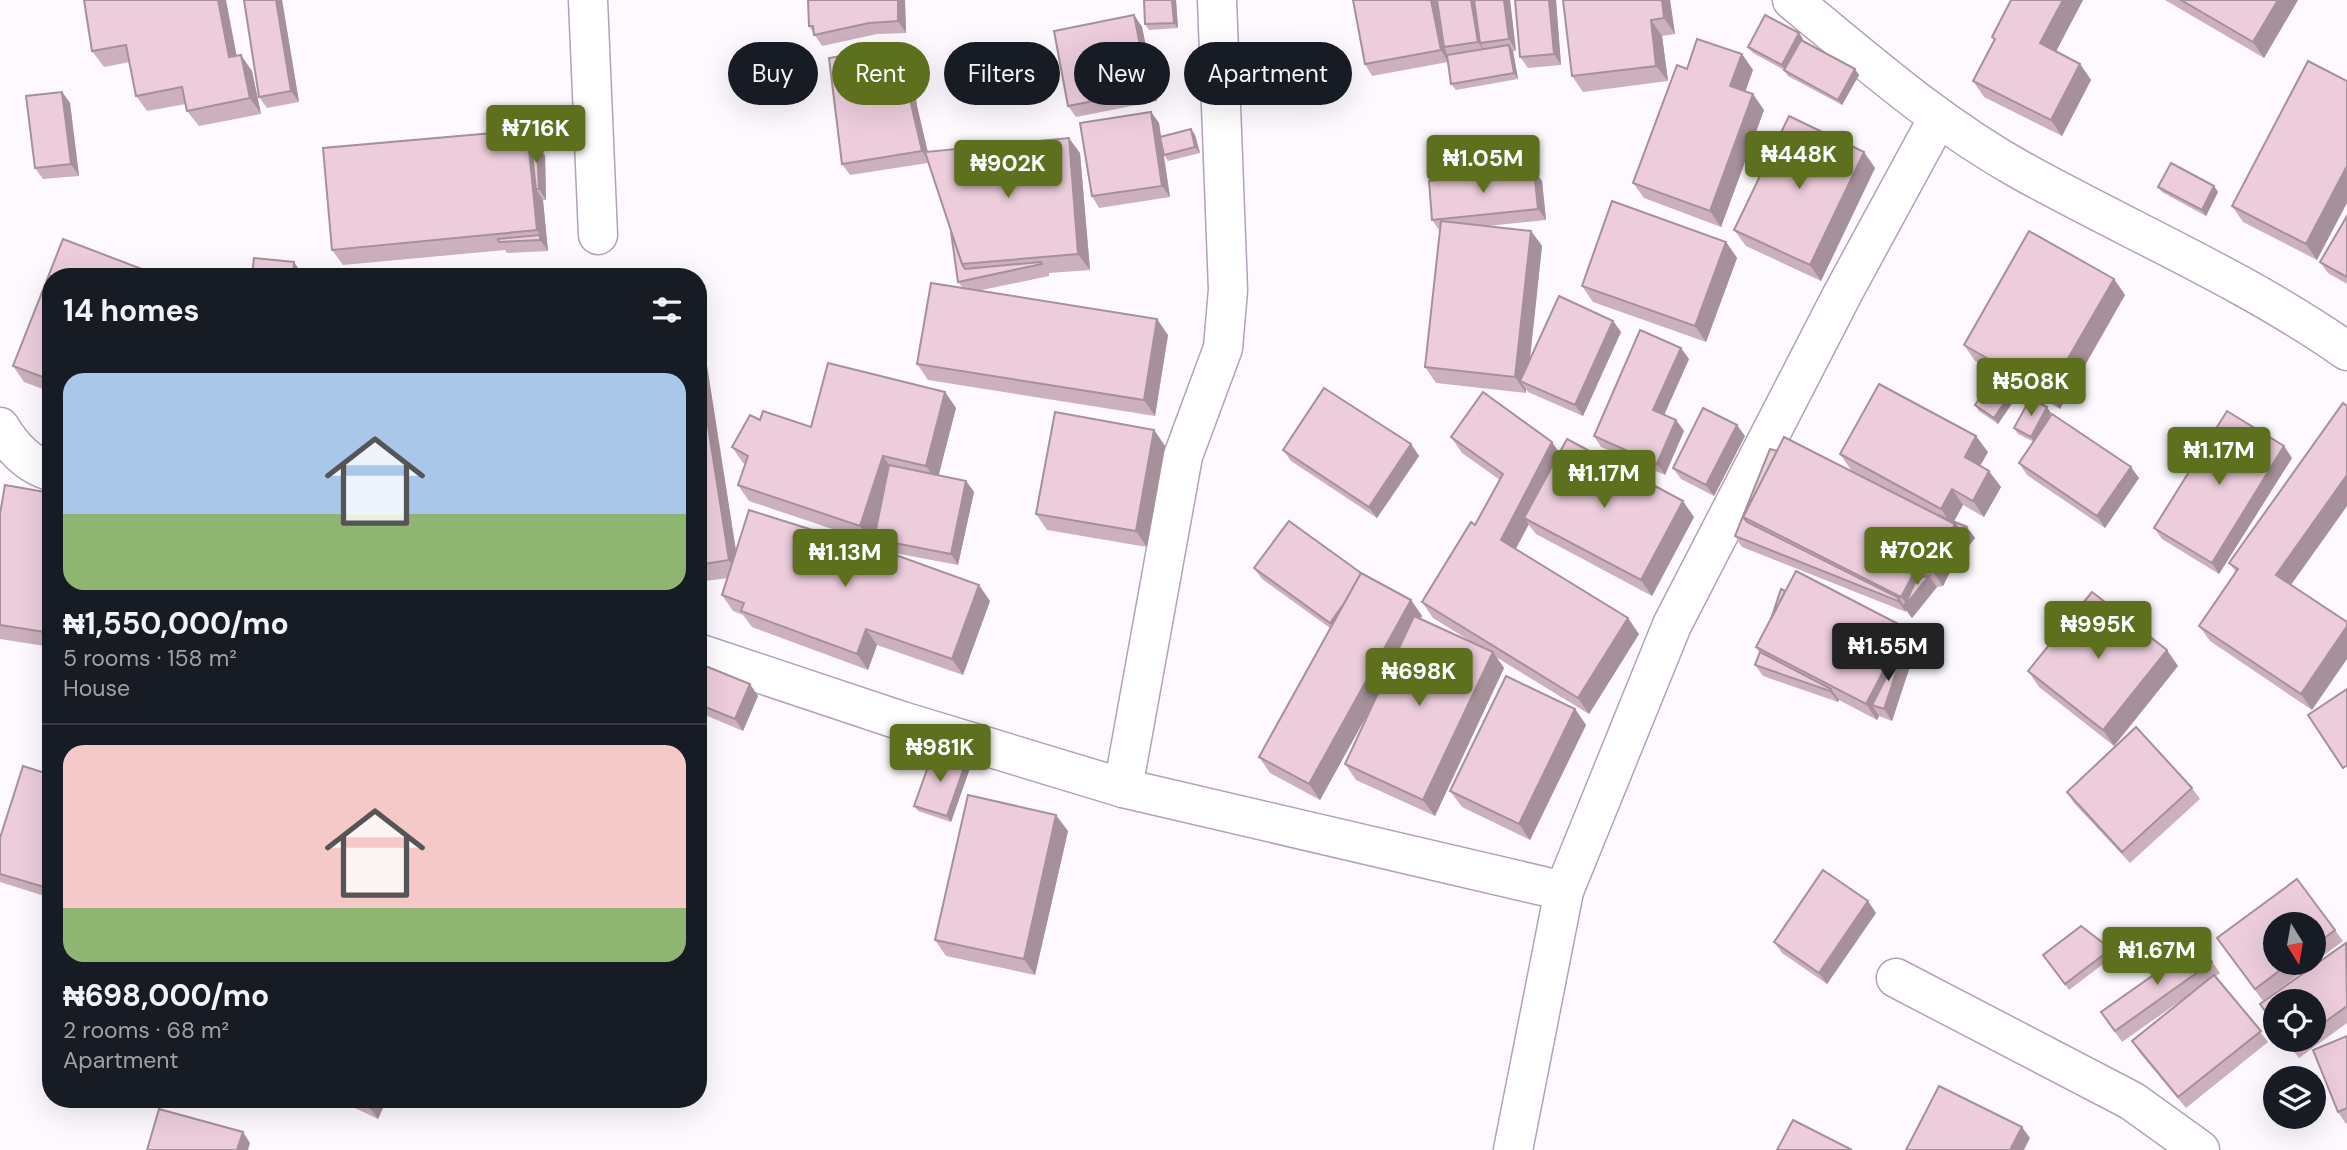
<!DOCTYPE html>
<html lang="en">
<head>
<meta charset="utf-8">
<style>
  :root { --surface:#171b24; --page:#242831; --text:#f1f3f6; --muted:#9ea1a6; --line:#363941; --accent:#5d701e }
  body { margin:0; font-family:"DM Sans",sans-serif; background:var(--page); color:var(--text); height:100vh; display:flex; flex-direction:column; font-size:26px; white-space:nowrap }
  * { box-sizing:border-box; margin:0 }
  p { font-size:23px; color:var(--muted) }
  .icon { flex:none; width:38px; height:38px; fill:none; stroke:currentColor; stroke-width:2; stroke-linecap:round; stroke-linejoin:round }
  .map { position:relative; flex:1; overflow:hidden }
  .sheet { position:absolute; left:42px; top:268px; width:665px; height:840px; display:flex; flex-direction:column; background:var(--surface); border-radius:28px; box-shadow:0 7px 28px #0002 }
  .sheet>* { flex:none }
  .top-card { position:absolute; left:728px; top:42px; width:665px; height:63px; display:flex; gap:14px }
  .needle { width:46px; rotate:169deg }
  .controls { position:absolute; left:2263px; top:912px; display:grid; gap:14px }
  .controls a { display:grid; place-items:center; width:63px; height:63px; border-radius:50%; background:var(--surface); box-shadow:0 7px 28px #0002; font-size:35px }
  .price { position:absolute; translate:-50% -60px; padding:0 16px; border-radius:7px; background:var(--accent); color:#fff; font-size:23px; line-height:46px; filter:drop-shadow(0 2px 4px #0008) }
  .price::after { content:''; position:absolute; left:50%; top:42px; width:21px; height:16px; margin-left:-10px; background:inherit; clip-path:polygon(0 0,100% 0,50% 100%) }
  .price.selected { background:#222; color:#fff }
  ul { padding:0; list-style:none }
  li { display:grid; align-content:center; gap:14px; height:371px; padding:0 21px }
  li+li { border-top:2px solid var(--line) }
  li span { display:grid; place-items:center; height:217px; border-radius:21px; color:#555 }
  li>.icon { margin-inline-start:auto }
  span .icon { width:126px; height:126px; fill:#fffc; stroke-width:1 }
  li b { font-size:30px }
  h2 { display:flex; justify-content:space-between; align-items:center; height:84px; padding:0 21px; font-size:30px }
  .pill { padding:0 24px; border-radius:32px; background:var(--surface); box-shadow:0 7px 28px #0002; font-size:24px; line-height:63px }
  .pill.selected { background:var(--accent); color:#fff }
  .map>svg:first-child { display:block }
  .lines { fill:none; stroke-linecap:round; stroke-linejoin:round }
  .street-casing { stroke:#b3a1bb; stroke-width:41 }
  .street { stroke:#fff; stroke-width:38 }
  .wall { fill:#ccb0bd; fill-rule:evenodd }
  .shaded-wall { fill:#a6909a }
  .building { fill:#edcddc; stroke:#a6909a; stroke-width:2 }
</style>
</head>
<body>
<div class="map">
<svg width="2347" height="1150" viewBox="0 0 2347 1150">
  <rect width="100%" height="100%" fill="#fdf9ff"/>
  <g class="lines">
    <defs>
      <g id="street">
        <polyline points="588,0 598,235"/>
        <path d="M1792,0C1868,62 1936,123 2022,171C2130,231 2246,280 2347,351"/>
        <path d="M0,427C12,447 28,465 51,471"/>
        <polyline points="698,653 902,721 1123,788 1564,891 1513,1150"/>
        <polyline points="1123,788 1183,456 1223,348 1228,290 1217,0"/>
        <polyline points="1564,891 1672,625 1843,293 1937,120"/>
        <polyline points="1896,978 2132,1101 2200,1150"/>
      </g>
    </defs>
    <use href="#street" class="street-casing"/>
    <use href="#street" class="street"/>
  </g>
  <g class="wall">
    <polygon points="84,0 237,56 252,71 261,114 199,126 187,111 186,104 147,111 136,96 130,62 104,67 92,51"/>
    <polygon points="244,0 282,0 299,102 267,108 259,97"/>
    <polygon points="808,0 905,0 906,33 877,34 822,46 809,26"/>
    <polygon points="1176,0 1178,28 1149,30 1145,24"/>
    <polygon points="1510,0 1516,51 1513,51 1518,79 1456,90 1451,84 1448,62 1372,76 1365,64"/>
    <polygon points="1556,0 1561,65 1528,68 1520,57"/>
    <polygon points="1563,0 1670,0 1675,34 1662,36 1668,81 1583,92 1572,76"/>
    <polygon points="2083,0 2056,51 2080,64 2091,80 2062,136 1984,97 1973,81 1994,41 1992,37"/>
    <polygon points="2165,0 2298,0 2264,58"/>
    <polygon points="1134,15 1142,27 1157,101 1076,117 1068,106"/>
    <polygon points="1799,33 1803,39 1802,40 1859,75 1842,105 1788,76 1784,70 1753,53 1748,47"/>
    <polygon points="1742,54 1753,70 1745,91 1764,110 1721,227 1644,198 1633,183 1687,69"/>
    <polygon points="910,57 917,106 928,152 1080,153 1090,270 1049,273 1049,276 977,291 1168,335 1155,416 928,380 917,364 963,288 958,282 951,232 928,163 850,175 842,164"/>
    <polygon points="2347,81 2317,260 2243,222 2232,206"/>
    <polygon points="62,92 70,103 79,176 43,179 35,168"/>
    <polygon points="1151,112 1159,123 1161,137 1191,129 1195,135 1200,153 1168,161 1164,155 1162,146 1170,197 1099,208 1092,196"/>
    <polygon points="527,130 545,156 546,200 543,200 548,251 507,253 505,250 343,265 332,250"/>
    <polygon points="1875,168 1821,281 1746,246 1734,230"/>
    <polygon points="1542,181 1546,220 1488,226 1531,231 1542,246 1530,360 1613,321 1621,332 1583,416 1528,392 1526,389 1526,393 1436,383 1425,367 1440,231 1432,220"/>
    <polygon points="2214,186 2218,192 2206,216 2162,192 2158,187"/>
    <polygon points="2347,216 2347,284 2328,273 2320,262"/>
    <polygon points="1726,242 1737,258 1706,342 1593,302 1582,286"/>
    <polygon points="51,276 51,392 24,382 13,366"/>
    <polygon points="2114,279 2125,295 2060,409 1975,361 1964,345"/>
    <polygon points="698,353 707,366 736,552 857,544 882,550 874,539 878,521 871,542 749,501 738,485 745,464 743,463 732,447 760,420 811,427 945,392 956,408 938,475 966,481 974,492 958,565 884,551 990,601 963,675 877,645 868,670 752,627 743,615 733,611 722,595 728,578 698,582"/>
    <polygon points="1689,359 1664,415 1676,420 1684,431 1665,475 1601,447 1594,436"/>
    <polygon points="2015,399 1998,424 1979,411 1975,405"/>
    <polygon points="2051,413 2042,430 2139,478 2105,528 2027,475 2019,463 2034,442 2018,434 2014,428"/>
    <polygon points="1154,430 1165,446 1147,547 1047,530 1036,514"/>
    <polygon points="1745,436 1714,496 1681,479 1673,468"/>
    <polygon points="1451,437 1559,453 1694,517 1652,596 1536,534 1528,524 1515,549 1639,634 1589,714 1496,657 1504,668 1435,816 1356,780 1345,764 1369,711 1320,800 1270,773 1259,757 1330,628 1262,579 1254,568 1361,573 1411,600 1422,616 1420,619 1475,644 1433,618 1422,602 1475,525 1500,480 1462,453"/>
    <polygon points="1411,444 1419,456 1377,518 1291,461 1283,450"/>
    <polygon points="1770,449 1890,491 1851,470 1840,454 1988,452 1980,466 2001,487 1984,517 1963,505 1954,521 1975,538 1958,559 1957,558 1943,586 1937,587 1912,618 1906,610 1906,612 1742,547 1735,536"/>
    <polygon points="2292,458 2219,574 2162,539 2154,528"/>
    <polygon points="51,493 51,647 0,639 0,514"/>
    <polygon points="2347,506 2291,585 2312,710 2210,641 2199,626 2236,572 2229,563"/>
    <polygon points="1771,619 1906,628 1917,644 1912,655 1913,657 1892,721 1879,716 1877,720 1839,700 1838,702 1763,676 1755,665 1759,652 1756,647"/>
    <polygon points="698,663 758,696 743,731 698,712"/>
    <polygon points="2178,666 2114,746 2039,687 2028,671"/>
    <polygon points="1575,709 1586,725 1530,840 1462,807 1450,791"/>
    <polygon points="966,762 970,768 951,822 918,811 914,806"/>
    <polygon points="51,775 51,898 0,882 0,838"/>
    <polygon points="2192,788 2200,799 2130,863 2074,803 2067,792"/>
    <polygon points="1068,831 1035,975 946,956 935,940"/>
    <path d="M2297,879L2343,941L2263,1001L2217,938ZM2314,924V962H2275Z"/>
    <polygon points="1876,913 1827,984 1782,953 1774,942"/>
    <polygon points="2199,943 2220,973 2216,976 2268,1042 2186,1108 2140,1053 2132,1041 2193,992 2122,1042 2101,1012"/>
    <polygon points="2347,944 2347,1023 2299,1058 2285,1040 2314,1040 2314,1001"/>
    <polygon points="2111,949 2115,955 2069,990 2043,955"/>
    <polygon points="2347,1036 2347,1123 2346,1124 2338,1112"/>
    <polygon points="336,1099 387,1099 378,1119"/>
  </g>
  <g class="shaded-wall">
    <polygon points="218,0 226,0 240,73 229,57"/>
    <polygon points="276,0 282,0 299,102 291,91"/>
    <polygon points="898,0 905,0 906,33 898,21"/>
    <polygon points="1172,0 1176,0 1178,28 1174,23"/>
    <polygon points="1431,0 1437,0 1444,47 1446,51 1448,62 1441,50"/>
    <polygon points="1471,0 1477,0 1480,43 1485,51 1486,54 1478,42"/>
    <polygon points="1504,0 1510,0 1516,51 1509,39"/>
    <polygon points="1549,0 1556,0 1561,65 1554,54"/>
    <polygon points="1662,0 1670,0 1675,34 1664,18"/>
    <polygon points="2063,0 2083,0 2052,59 2040,43"/>
    <polygon points="2278,0 2298,0 2264,58 2253,42"/>
    <polygon points="1134,15 1142,27 1157,101 1149,90"/>
    <polygon points="1651,20 1662,36 1668,81 1656,66"/>
    <polygon points="1799,33 1803,39 1786,71 1782,65"/>
    <polygon points="1509,45 1513,51 1518,79 1514,73"/>
    <polygon points="902,46 910,57 917,106 930,162 922,151 909,95"/>
    <polygon points="1742,54 1753,70 1742,101 1730,86"/>
    <polygon points="241,55 252,71 261,114 250,98"/>
    <polygon points="2080,64 2091,80 2062,136 2051,120"/>
    <polygon points="1855,69 1859,75 1842,105 1838,100"/>
    <polygon points="62,92 70,103 79,176 71,164"/>
    <polygon points="1753,94 1764,110 1721,227 1710,211"/>
    <polygon points="1151,112 1159,123 1170,197 1162,186"/>
    <polygon points="1191,129 1195,135 1200,153 1195,147"/>
    <polygon points="527,130 545,156 546,200 539,189 536,189 543,200 548,251 540,240 540,235 537,230"/>
    <polygon points="1069,138 1080,153 1090,270 1078,254"/>
    <polygon points="1864,152 1875,168 1821,281 1810,265"/>
    <polygon points="2347,166 2347,203 2317,260 2306,244"/>
    <polygon points="1534,170 1542,181 1546,220 1538,209"/>
    <polygon points="2214,186 2218,192 2206,216 2202,210"/>
    <polygon points="1531,231 1542,246 1527,384 1520,381 1526,389 1526,393 1515,377"/>
    <polygon points="1726,242 1737,258 1706,342 1695,326"/>
    <polygon points="294,262 302,274 302,276 293,276"/>
    <polygon points="2114,279 2125,295 2060,409 2048,393"/>
    <polygon points="1157,319 1168,335 1155,416 1144,400"/>
    <polygon points="1613,321 1621,332 1583,416 1575,405"/>
    <polygon points="1681,348 1689,359 1661,422 1653,410"/>
    <polygon points="698,353 707,366 740,576 729,560 698,362"/>
    <polygon points="945,392 956,408 937,482 926,466"/>
    <polygon points="2011,393 2015,399 1998,424 1994,418"/>
    <polygon points="2047,407 2051,413 2035,443 2031,437"/>
    <polygon points="1676,420 1684,431 1665,475 1657,464"/>
    <polygon points="1737,425 1745,436 1714,496 1706,485"/>
    <polygon points="1154,430 1165,446 1147,547 1136,531"/>
    <polygon points="1976,436 1988,452 1976,473 1965,457"/>
    <polygon points="1552,442 1563,458 1524,518 1529,524 1512,556 1501,540"/>
    <polygon points="1411,444 1419,456 1377,518 1369,507"/>
    <polygon points="2284,446 2292,458 2219,574 2212,563"/>
    <polygon points="883,456 894,472 871,542 860,526"/>
    <polygon points="2131,467 2139,478 2105,528 2097,516"/>
    <polygon points="1989,471 2001,487 1984,517 1973,501"/>
    <polygon points="2347,475 2347,506 2287,590 2276,575"/>
    <polygon points="966,481 974,492 958,565 951,554"/>
    <polygon points="1952,489 1963,505 1952,525 1941,509"/>
    <polygon points="1683,501 1694,517 1652,596 1641,580"/>
    <polygon points="1955,524 1967,527 1975,538 1958,559 1957,558 1943,586 1932,570"/>
    <polygon points="1914,573 1922,584 1929,576 1937,587 1912,618 1906,610 1906,612 1898,601 1899,598 1904,606 1907,604 1901,597"/>
    <polygon points="1364,576 1337,634 1330,623"/>
    <polygon points="979,585 990,601 963,675 952,659"/>
    <polygon points="1411,600 1422,616 1320,800 1309,784"/>
    <polygon points="1628,618 1639,634 1589,714 1578,698"/>
    <polygon points="2347,626 2347,659 2312,710 2301,694"/>
    <polygon points="1906,628 1917,644 1912,655 1913,657 1892,721 1884,709 1872,705 1879,716 1877,720 1866,704"/>
    <polygon points="866,629 877,645 868,670 857,654"/>
    <polygon points="2167,650 2178,666 2114,746 2103,730"/>
    <polygon points="1493,652 1504,668 1435,816 1423,800"/>
    <polygon points="750,684 758,696 743,731 735,719"/>
    <polygon points="1831,689 1839,700 1838,702 1830,691"/>
    <polygon points="1575,709 1586,725 1530,840 1519,824"/>
    <polygon points="698,739 704,747 698,756"/>
    <polygon points="966,762 970,768 951,822 947,816"/>
    <polygon points="1056,815 1068,831 1035,975 1024,959"/>
    <polygon points="1868,901 1876,913 1827,984 1819,973"/>
    <polygon points="374,1099 387,1099 378,1119 370,1108"/>
    <polygon points="2022,1127 2030,1138 2024,1150 2010,1150"/>
    <polygon points="243,1132 250,1143 248,1150 237,1150"/>
  </g>
  <g class="building">
    <polygon points="84,0 218,0 229,57 241,55 250,98 187,111 182,87 136,96 126,45 92,51"/>
    <polygon points="244,0 276,0 291,91 259,97"/>
    <polygon points="808,0 898,0 898,21 869,23 814,35 813,26 809,26"/>
    <polygon points="1144,0 1172,0 1174,23 1145,24"/>
    <polygon points="1353,0 1431,0 1441,50 1365,64"/>
    <polygon points="1437,0 1471,0 1478,42 1444,47"/>
    <polygon points="1474,0 1504,0 1509,39 1480,43"/>
    <polygon points="1515,0 1549,0 1554,54 1520,57"/>
    <polygon points="1563,0 1662,0 1664,18 1651,20 1656,66 1572,76"/>
    <polygon points="2011,0 2063,0 2040,43 2080,64 2051,120 1973,81 1995,39 1992,37"/>
    <polygon points="2181,0 2278,0 2253,42"/>
    <polygon points="1134,15 1149,90 1068,106 1054,31"/>
    <polygon points="1765,15 1799,33 1782,65 1748,47"/>
    <polygon points="1697,39 1742,54 1730,86 1753,94 1710,211 1633,183 1677,65 1687,69"/>
    <polygon points="1801,40 1855,69 1838,100 1784,70"/>
    <polygon points="1509,45 1514,73 1451,84 1447,55"/>
    <polygon points="902,46 909,95 922,151 842,164 829,58"/>
    <polygon points="2308,61 2347,81 2347,166 2306,244 2232,206"/>
    <polygon points="62,92 71,164 35,168 26,96"/>
    <polygon points="1151,112 1162,186 1092,196 1080,123"/>
    <polygon points="1789,116 1864,152 1810,265 1734,230"/>
    <polygon points="1191,129 1195,147 1164,155 1160,137"/>
    <polygon points="527,130 537,230 332,250 323,148"/>
    <polygon points="1069,138 1078,254 962,264 925,152"/>
    <polygon points="531,145 537,145 539,189 536,189"/>
    <polygon points="2171,163 2214,186 2202,210 2158,187"/>
    <polygon points="1534,170 1538,209 1432,220 1429,181"/>
    <polygon points="1612,201 1726,242 1695,326 1582,286"/>
    <polygon points="2347,216 2347,277 2320,262"/>
    <polygon points="1441,221 1531,231 1515,377 1425,367"/>
    <polygon points="2029,231 2114,279 2048,393 1964,345"/>
    <polygon points="951,232 962,264 965,269 1041,262 1042,264 958,282"/>
    <polygon points="540,235 540,240 499,242 498,239"/>
    <polygon points="63,239 160,276 51,276 51,380 13,366"/>
    <polygon points="254,258 294,262 293,276 252,276"/>
    <polygon points="931,283 1157,319 1144,400 917,364"/>
    <polygon points="1559,296 1613,321 1575,405 1520,381"/>
    <polygon points="1640,330 1681,348 1653,410 1676,420 1657,464 1594,436"/>
    <polygon points="698,362 729,560 698,565"/>
    <polygon points="828,363 945,392 926,466 883,456 860,526 738,485 748,456 732,447 750,415 760,420 763,411 811,427"/>
    <polygon points="1992,380 2011,393 1994,418 1975,405"/>
    <polygon points="1879,384 1976,436 1965,457 1989,471 1973,501 1952,489 1941,509 1840,454"/>
    <polygon points="1324,388 1411,444 1369,507 1283,450"/>
    <polygon points="1483,392 1552,442 1501,540 1628,618 1578,698 1422,602 1471,522 1475,525 1503,474 1451,437"/>
    <polygon points="2030,399 2047,407 2031,437 2014,428"/>
    <polygon points="2343,403 2347,406 2347,475 2276,575 2347,622 2347,626 2301,694 2199,626 2238,569 2229,563"/>
    <polygon points="1703,408 1737,425 1706,485 1673,468"/>
    <polygon points="2227,411 2284,446 2212,563 2154,528"/>
    <polygon points="1055,412 1154,430 1136,531 1036,514"/>
    <polygon points="2052,414 2131,467 2097,516 2019,463"/>
    <polygon points="1784,437 1955,524 1932,570 1914,573 1901,597 1743,517"/>
    <polygon points="1567,439 1683,501 1641,580 1524,518"/>
    <polygon points="1770,449 1777,451 1743,517 1747,522 1899,598 1898,601 1735,536"/>
    <polygon points="889,465 966,481 951,554 874,539"/>
    <polygon points="5,485 51,493 51,633 0,625 0,514"/>
    <polygon points="749,510 857,544 857,541 979,585 952,659 866,629 857,654 741,611 744,603 722,595"/>
    <polygon points="1938,515 1967,527 1950,548 1958,528 1955,524"/>
    <polygon points="1289,521 1361,573 1345,602 1330,623 1254,568"/>
    <polygon points="1796,571 1906,628 1866,704 1756,647"/>
    <polygon points="1361,573 1411,600 1309,784 1259,757"/>
    <polygon points="1929,576 1904,607 1917,578"/>
    <polygon points="1781,589 1785,591 1771,619"/>
    <polygon points="2092,592 2167,650 2103,730 2028,671"/>
    <polygon points="1414,616 1493,652 1423,800 1345,764"/>
    <polygon points="1903,645 1905,646 1884,709 1872,705"/>
    <polygon points="1760,652 1831,689 1830,691 1755,665"/>
    <polygon points="698,663 750,684 735,719 698,704"/>
    <polygon points="1506,676 1575,709 1519,824 1450,791"/>
    <polygon points="2347,689 2347,765 2343,768 2308,715"/>
    <polygon points="2136,727 2192,788 2122,852 2067,792"/>
    <polygon points="934,750 966,762 947,816 914,806"/>
    <polygon points="23,766 51,775 51,889 0,874 0,838"/>
    <polygon points="968,795 1056,815 1024,959 935,940"/>
    <polygon points="1823,870 1868,901 1819,973 1774,942"/>
    <polygon points="2297,879 2335,930 2314,946 2314,924 2275,924 2275,962 2291,962 2255,989 2217,938"/>
    <polygon points="2081,926 2111,949 2065,984 2043,955"/>
    <polygon points="2199,943 2212,962 2115,1031 2101,1012"/>
    <polygon points="2346,943 2347,1006 2314,1030 2314,1001 2275,1001 2275,1025 2260,1004"/>
    <polygon points="2214,975 2261,1031 2178,1097 2132,1041"/>
    <polygon points="2347,1036 2347,1108 2338,1112 2313,1050"/>
    <polygon points="2286,1040 2301,1040 2291,1046"/>
    <polygon points="1939,1086 2022,1127 2010,1150 1906,1150"/>
    <polygon points="351,1099 374,1099 370,1108"/>
    <polygon points="159,1109 243,1132 237,1150 147,1150"/>
    <polygon points="1793,1120 1852,1150 1777,1150"/>
  </g>
</svg>
<div class="controls">
<a><svg class="needle" viewBox="-14 -14 28 28"><path d="M0-13l5 13h-10z" fill="#e53935"/><path d="M0 13l5-13h-10z" fill="#9ea1a6"/></svg></a>
<a><svg class="icon" aria-label="locate" viewBox="0 0 24 24"><circle cx="12" cy="12" r="6"/><path d="M12 2v4M12 18v4M2 12h4M18 12h4"/></svg></a>
<a><svg class="icon" aria-label="layers" viewBox="0 0 24 24"><path d="M12 4l9 5-9 5-9-5zM3 14l9 5 9-5"/></svg></a>
</div>
<b class="price" style="left:536px;top:165px">₦716K</b>
<b class="price" style="left:1799px;top:191px">₦448K</b>
<b class="price" style="left:1483px;top:195px">₦1.05M</b>
<b class="price" style="left:1008px;top:200px">₦902K</b>
<b class="price" style="left:2031px;top:418px">₦508K</b>
<b class="price" style="left:2219px;top:487px">₦1.17M</b>
<b class="price" style="left:1604px;top:510px">₦1.17M</b>
<b class="price" style="left:1917px;top:587px">₦702K</b>
<b class="price" style="left:845px;top:589px">₦1.13M</b>
<b class="price" style="left:2098px;top:661px">₦995K</b>
<b class="price selected" style="left:1888px;top:683px">₦1.55M</b>
<b class="price" style="left:1419px;top:708px">₦698K</b>
<b class="price" style="left:940px;top:784px">₦981K</b>
<b class="price" style="left:2157px;top:987px">₦1.67M</b>
<div class="top-card">
<a class="pill">Buy</a>
<a class="pill selected">Rent</a>
<a class="pill">Filters</a>
<a class="pill">New</a>
<a class="pill">Apartment</a>
</div>
<section class="sheet">
<h2>14 homes<svg class="icon" aria-label="filters" viewBox="0 0 24 24"><path d="M4 7h16M4 17h16"/><circle cx="9" cy="7" r="2"/><circle cx="15" cy="17" r="2"/></svg></h2>
<ul>
<li><span style="background:linear-gradient(#a9c7e8 65%,#8fb573 0)"><svg class="icon" aria-label="home" viewBox="0 0 24 24"><path d="M3 11l9-7 9 7M6 9v11h12V9"/></svg></span><div><b>₦1,550,000/mo</b><p>5 rooms · 158 m²</p><p>House</p></div></li>
<li><span style="background:linear-gradient(#f6c9c9 75%,#8fb573 0)"><svg class="icon" aria-label="home" viewBox="0 0 24 24"><path d="M3 11l9-7 9 7M6 9v11h12V9"/></svg></span><div><b>₦698,000/mo</b><p>2 rooms · 68 m²</p><p>Apartment</p></div></li>
</ul>
</section>
</div>
</body>
</html>
